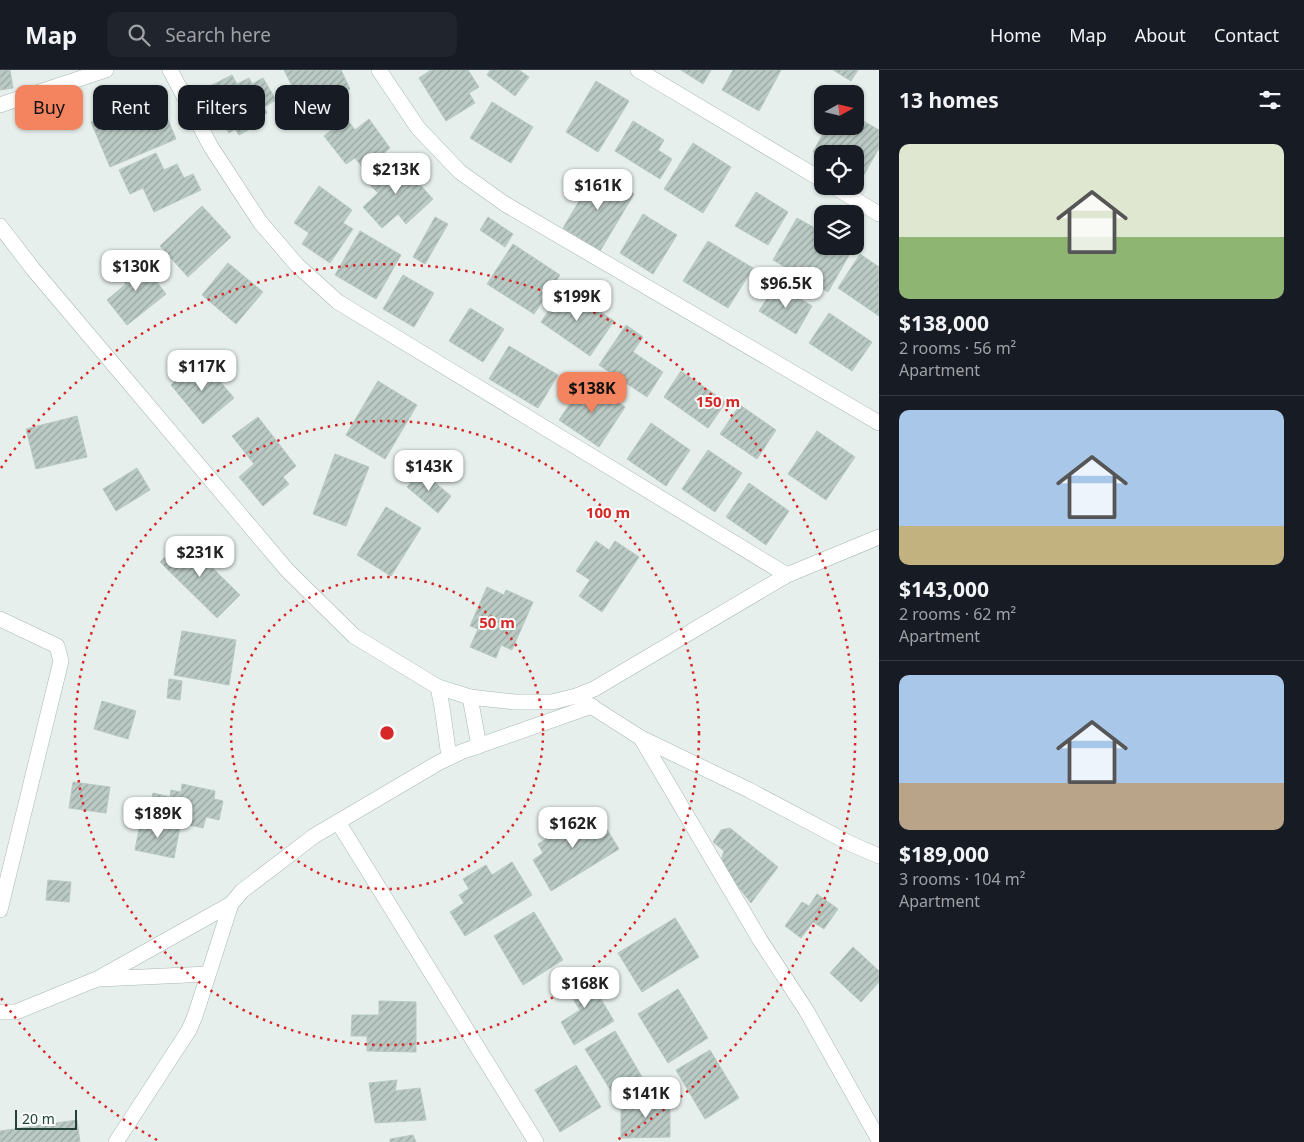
<!DOCTYPE html>
<html lang="en">
<head>
<meta charset="utf-8">
<style>
  :root { --surface:#171b24; --page:#20242c; --text:#f1f3f6; --muted:#9ea1a6; --line:#363941; --accent:#f4845f }
  body { margin:0; font-family:"Noto Sans",sans-serif; background:var(--page); color:var(--text); height:100vh; display:flex; flex-direction:column; font-size:19px; white-space:nowrap }
  * { box-sizing:border-box; margin:0 }
  p { font-size:16px; color:var(--muted) }
  .icon { flex:none; width:28px; height:28px; fill:none; stroke:currentColor; stroke-width:2; stroke-linecap:round; stroke-linejoin:round }
  .map { position:relative; flex:1; overflow:hidden }
  .drawer { display:flex; flex-direction:column; background:var(--surface); width:425px }
  .drawer>* { flex:none }
  .top-card { position:absolute; left:15px; top:15px; width:475px; height:45px; display:flex; gap:10px }
  .needle { width:32px; rotate:82deg }
  .tools { position:absolute; left:814px; top:15px; display:grid; gap:10px }
  .tools a { display:grid; place-items:center; width:50px; height:50px; border-radius:10px; background:var(--surface); box-shadow:0 1px 4px #0004; font-size:25px }
  .scale { position:absolute; left:15px; bottom:12px; width:62px; box-sizing:border-box; padding-left:5px; border:2px solid #24423a; border-top:0; font-size:14px; line-height:18px; white-space:nowrap; color:#24423a; -webkit-text-stroke:4px #f7fbf9; paint-order:stroke }
  .price { position:absolute; translate:-50% -42px; padding:0 11px; border-radius:10px; background:#fff; color:#222; font-size:16px; line-height:32px; filter:drop-shadow(0 1px 2px #0008) }
  .price::after { content:''; position:absolute; left:50%; top:30px; width:15px; height:11px; margin-left:-8px; background:inherit; clip-path:polygon(0 0,100% 0,50% 100%) }
  .price.current { background:var(--accent); color:#111 }
  ul { padding:0; list-style:none }
  li { display:grid; align-content:center; gap:10px; height:265px; padding:0 20px }
  li+li { border-top:1px solid var(--line) }
  li span { display:grid; place-items:center; height:155px; border-radius:10px; color:#555 }
  li>.icon { margin-inline-start:auto }
  span .icon { width:90px; height:90px; fill:#fffc; stroke-width:1 }
  li b { font-size:21px }
  h2 { display:flex; justify-content:space-between; align-items:center; height:60px; padding:0 20px; font-size:21px }
  .chip { padding:0 18px; border-radius:10px; background:var(--surface); box-shadow:0 1px 4px #0004; font-size:18px; line-height:45px }
  .chip.current { background:var(--accent); color:#111 }
  header { display:flex; align-items:center; gap:30px; box-sizing:border-box; height:70px; padding:0 25px; background:var(--surface); border-bottom:1px solid var(--line) }
  header strong { font-size:24px }
  nav { display:flex; gap:28px; margin-inline-start:auto; font-size:18px }
  .search { width:350px; height:45px; background:var(--page); display:flex; align-items:center; gap:12px; box-sizing:border-box; padding:0 18px; border-radius:10px; color:var(--muted); font-size:19px }
  main { display:flex; flex:1; min-height:0 }
  .map>svg:first-child { display:block }
  .building { fill:url(#building-hatch); stroke:#b8c9c2 }
  .lines { fill:none; stroke-linecap:round; stroke-linejoin:round }
  .minor-casing { stroke:#a8b8b2; stroke-width:16 }
  .minor { stroke:#fff; stroke-width:15 }
  .ring { fill:none; stroke:#d62828; stroke-width:2.5; stroke-dasharray:2.5 5 }
  .centre { fill:#d62828; stroke:#f7fbf9; stroke-width:2.5 }
  .ring-label { font-size:15px; text-anchor:middle; font-weight:bold; fill:#d62828; stroke:#f7fbf9; stroke-width:4; stroke-linejoin:round; paint-order:stroke }
</style>
</head>
<body>
<header>
<strong>Map</strong>
<div class="search"><svg class="icon" aria-label="search" viewBox="0 0 24 24"><circle cx="10" cy="10" r="6"/><path d="M15 15l6 6"/></svg>Search here</div>
<nav><a>Home</a><a>Map</a><a>About</a><a>Contact</a></nav>
</header>
<main>
<div class="map">
<svg width="879" height="1072" viewBox="0 0 879 1072">
  <defs>
    <pattern id="building-hatch" width="6" height="6" patternUnits="userSpaceOnUse" patternTransform="scale(1.25)"><rect width="6" height="6" fill="#bbcac4"/><path d="M-1 1l2-2M0 6l6-6M5 7l2-2" fill="none" stroke="#98a6a0"/></pattern>
  </defs>
  <rect width="100%" height="100%" fill="#e6efeb"/>
  <g class="building">
    <polygon points="0,0 10,0 13,18 0,20"/>
    <polygon points="284,0 341,0 350,19 305,42"/>
    <polygon points="431,0 468,0 479,17 469,23 475,33 446,51 419,8"/>
    <polygon points="490,0 519,0 529,7 515,26 487,5"/>
    <polygon points="681,0 711,0 703,14"/>
    <polygon points="733,0 781,0 759,41 722,20"/>
    <polygon points="833,0 858,0 851,11"/>
    <polygon points="232,5 237,14 249,8 252,14 263,8 276,30 264,37 267,43 258,48 260,53 239,65 235,59 229,63 225,57 221,59 209,37 214,34 210,28 215,25 210,16"/>
    <polygon points="596,11 629,31 598,82 566,62"/>
    <polygon points="157,23 176,69 110,97 91,52"/>
    <polygon points="492,32 533,57 511,93 470,68"/>
    <polygon points="855,46 879,60 879,78 861,110 855,106 855,84 822,84 822,88 813,82 827,56 855,56"/>
    <polygon points="346,48 355,60 369,49 390,78 364,99 355,88 346,94 324,66"/>
    <polygon points="633,51 664,70 658,80 672,89 660,109 615,81"/>
    <polygon points="693,73 731,97 703,143 664,119"/>
    <polygon points="156,83 164,100 177,94 184,108 193,104 201,120 154,142 143,118 130,124 119,100"/>
    <polygon points="396,88 433,129 406,154 398,144 382,158 363,137 378,123 368,113"/>
    <polygon points="597,101 634,124 600,181 563,158"/>
    <polygon points="319,116 352,140 343,153 353,159 330,193 302,174 309,163 294,153"/>
    <polygon points="756,122 788,142 768,175 735,156"/>
    <polygon points="202,136 231,167 188,207 160,176"/>
    <polygon points="643,144 677,165 653,204 620,183"/>
    <polygon points="435,147 448,154 425,194 413,187"/>
    <polygon points="488,147 513,164 505,177 480,160"/>
    <polygon points="797,148 822,162 822,176 846,176 852,180 828,222 773,190"/>
    <polygon points="360,161 401,185 376,229 335,205"/>
    <polygon points="708,171 753,198 728,238 683,211"/>
    <polygon points="513,174 560,205 534,244 487,214"/>
    <polygon points="860,184 879,197 879,246 838,218"/>
    <polygon points="138,187 166,224 127,255 107,230 126,214 117,203"/>
    <polygon points="228,193 263,222 236,254 202,225"/>
    <polygon points="403,205 434,223 414,257 383,239"/>
    <polygon points="776,214 812,236 796,264 759,241"/>
    <polygon points="565,217 614,251 590,286 541,252"/>
    <polygon points="470,238 504,259 483,292 449,271"/>
    <polygon points="829,243 872,272 852,301 809,273"/>
    <polygon points="626,255 643,267 633,282 663,302 647,327 599,295"/>
    <polygon points="509,276 558,305 538,338 489,309"/>
    <polygon points="201,289 234,328 203,354 171,315"/>
    <polygon points="681,301 726,332 708,358 664,327"/>
    <polygon points="586,310 625,337 599,377 559,350"/>
    <polygon points="378,311 417,335 385,389 346,365"/>
    <polygon points="740,335 776,360 757,389 720,364"/>
    <polygon points="77,346 87,387 36,399 26,359"/>
    <polygon points="258,347 296,396 283,407 289,414 263,436 239,407 254,394 232,366"/>
    <polygon points="651,353 690,380 666,416 627,389"/>
    <polygon points="817,361 855,387 826,430 788,404"/>
    <polygon points="708,380 742,403 715,442 682,419"/>
    <polygon points="335,384 369,397 346,456 313,444"/>
    <polygon points="137,398 150,420 116,441 103,419"/>
    <polygon points="421,401 451,426 438,443 407,417"/>
    <polygon points="749,413 789,441 766,475 726,447"/>
    <polygon points="386,437 421,458 391,506 357,485"/>
    <polygon points="183,469 240,525 217,548 160,492"/>
    <polygon points="596,471 609,480 615,471 639,487 602,542 579,526 590,510 576,501"/>
    <polygon points="487,517 504,525 506,520 533,532 512,580 501,575 496,588 470,577 478,559 470,556"/>
    <polygon points="182,561 236,570 229,615 174,605"/>
    <polygon points="169,609 182,611 180,630 167,628"/>
    <polygon points="102,631 136,641 128,669 94,659"/>
    <polygon points="73,712 110,717 106,743 69,738"/>
    <polygon points="182,714 215,721 214,729 223,731 219,750 206,747 203,758 148,746 153,723 170,727 171,720 181,722"/>
    <polygon points="574,740 585,758 600,748 619,779 551,821 533,790 543,783 538,774 556,763 550,754"/>
    <polygon points="141,749 180,757 174,788 135,780"/>
    <polygon points="730,758 778,797 751,833 720,794 724,781 713,772 721,760"/>
    <polygon points="512,792 532,825 465,866 450,842 464,833 459,825 469,819 463,809 486,795 492,805"/>
    <polygon points="48,810 71,812 69,832 46,830"/>
    <polygon points="817,824 838,839 824,859 813,852 801,868 785,856 802,832 809,836"/>
    <polygon points="534,842 563,890 523,915 494,866"/>
    <polygon points="675,848 699,887 642,922 618,883"/>
    <polygon points="853,877 879,901 879,912 861,932 830,903"/>
    <polygon points="583,899 614,951 574,975 561,952 580,940 562,912"/>
    <polygon points="678,919 708,968 668,993 638,944"/>
    <polygon points="379,931 416,932 416,982 367,981 367,966 351,966 352,945 379,945"/>
    <polygon points="615,961 645,1012 616,1029 585,979"/>
    <polygon points="710,980 739,1028 705,1049 676,1000"/>
    <polygon points="576,995 601,1037 560,1062 535,1020"/>
    <polygon points="397,1010 395,1021 420,1018 426,1050 375,1053 369,1013"/>
    <polygon points="642,1023 657,1023 657,1037 670,1037 670,1067 621,1068 621,1037 634,1037 634,1028 642,1028"/>
    <polygon points="77,1050 80,1072 0,1072 0,1061"/>
    <polygon points="413,1065 416,1072 390,1072 390,1069"/>
  </g>
  <g class="lines">
    <defs>
      <g id="minor">
        <polyline points="170,0 211,77 260,152 297,195 338,232 787,505"/>
        <polyline points="379,0 418,58 460,102 505,134 879,353"/>
        <polyline points="638,0 822,110"/>
        <polyline points="0,35 106,0"/>
        <polyline points="833,116 879,144"/>
        <polyline points="0,156 33,199 287,500 354,566 438,617 470,627 515,632 552,632 576,626 594,619 787,505 879,467"/>
        <polyline points="0,549 57,576 61,591 0,840"/>
        <polyline points="438,617 442,637 449,687"/>
        <polyline points="470,627 479,676"/>
        <polyline points="583,631 641,668 749,720 849,773 879,786"/>
        <polyline points="641,668 760,870 806,940 879,1070"/>
        <polyline points="338,752 536,1072"/>
        <polyline points="100,909 208,904"/>
        <polyline points="0,942 16,942 97,909 231,834"/>
        <polyline points="116,1072 189,960 195,946 231,834 242,821 314,766 438,693 461,682 592,636"/>
      </g>
    </defs>
    <use href="#minor" class="minor-casing"/>
    <use href="#minor" class="minor"/>
  </g>
  <g class="ring">
    <circle cx="387" cy="663" r="156"/>
    <circle cx="387" cy="663" r="312"/>
    <path d="M157 1070A468 468 0 0 1 1 928M1 398A468 468 0 1 1 617 1070"/>
  </g>
  <circle cx="387" cy="663" r="8" class="centre"/>
  <g class="ring-label">
    <text x="718" y="337">150 m</text>
    <text x="608" y="448">100 m</text>
    <text x="497" y="558">50 m</text>
  </g>
</svg>
<div class="tools">
<a><svg class="needle" viewBox="-14 -14 28 28"><path d="M0-13l5 13h-10z" fill="#e53935"/><path d="M0 13l5-13h-10z" fill="#9ea1a6"/></svg></a>
<a><svg class="icon" aria-label="locate" viewBox="0 0 24 24"><circle cx="12" cy="12" r="6"/><path d="M12 2v4M12 18v4M2 12h4M18 12h4"/></svg></a>
<a><svg class="icon" aria-label="layers" viewBox="0 0 24 24"><path d="M12 4l9 5-9 5-9-5zM3 14l9 5 9-5"/></svg></a>
</div>
<div class="scale">20 m</div>
<b class="price" style="left:396px;top:125px">$213K</b>
<b class="price" style="left:598px;top:141px">$161K</b>
<b class="price" style="left:136px;top:222px">$130K</b>
<b class="price" style="left:786px;top:239px">$96.5K</b>
<b class="price" style="left:577px;top:252px">$199K</b>
<b class="price" style="left:202px;top:322px">$117K</b>
<b class="price current" style="left:592px;top:344px">$138K</b>
<b class="price" style="left:429px;top:422px">$143K</b>
<b class="price" style="left:200px;top:508px">$231K</b>
<b class="price" style="left:158px;top:769px">$189K</b>
<b class="price" style="left:573px;top:779px">$162K</b>
<b class="price" style="left:585px;top:939px">$168K</b>
<b class="price" style="left:646px;top:1049px">$141K</b>
<div class="top-card">
<a class="chip current">Buy</a>
<a class="chip">Rent</a>
<a class="chip">Filters</a>
<a class="chip">New</a>
</div>
</div>
<section class="drawer">
<h2>13 homes<svg class="icon" aria-label="filters" viewBox="0 0 24 24"><path d="M4 7h16M4 17h16"/><circle cx="9" cy="7" r="2"/><circle cx="15" cy="17" r="2"/></svg></h2>
<ul>
<li><span style="background:linear-gradient(#dfe7d0 60%,#8fb573 0)"><svg class="icon" aria-label="home" viewBox="0 0 24 24"><path d="M3 11l9-7 9 7M6 9v11h12V9"/></svg></span><div><b>$138,000</b><p>2 rooms · 56 m²</p><p>Apartment</p></div></li>
<li><span style="background:linear-gradient(#a9c7e8 75%,#c2b280 0)"><svg class="icon" aria-label="home" viewBox="0 0 24 24"><path d="M3 11l9-7 9 7M6 9v11h12V9"/></svg></span><div><b>$143,000</b><p>2 rooms · 62 m²</p><p>Apartment</p></div></li>
<li><span style="background:linear-gradient(#a9c7e8 70%,#b9a48a 0)"><svg class="icon" aria-label="home" viewBox="0 0 24 24"><path d="M3 11l9-7 9 7M6 9v11h12V9"/></svg></span><div><b>$189,000</b><p>3 rooms · 104 m²</p><p>Apartment</p></div></li>
</ul>
</section>
</main>
</body>
</html>
